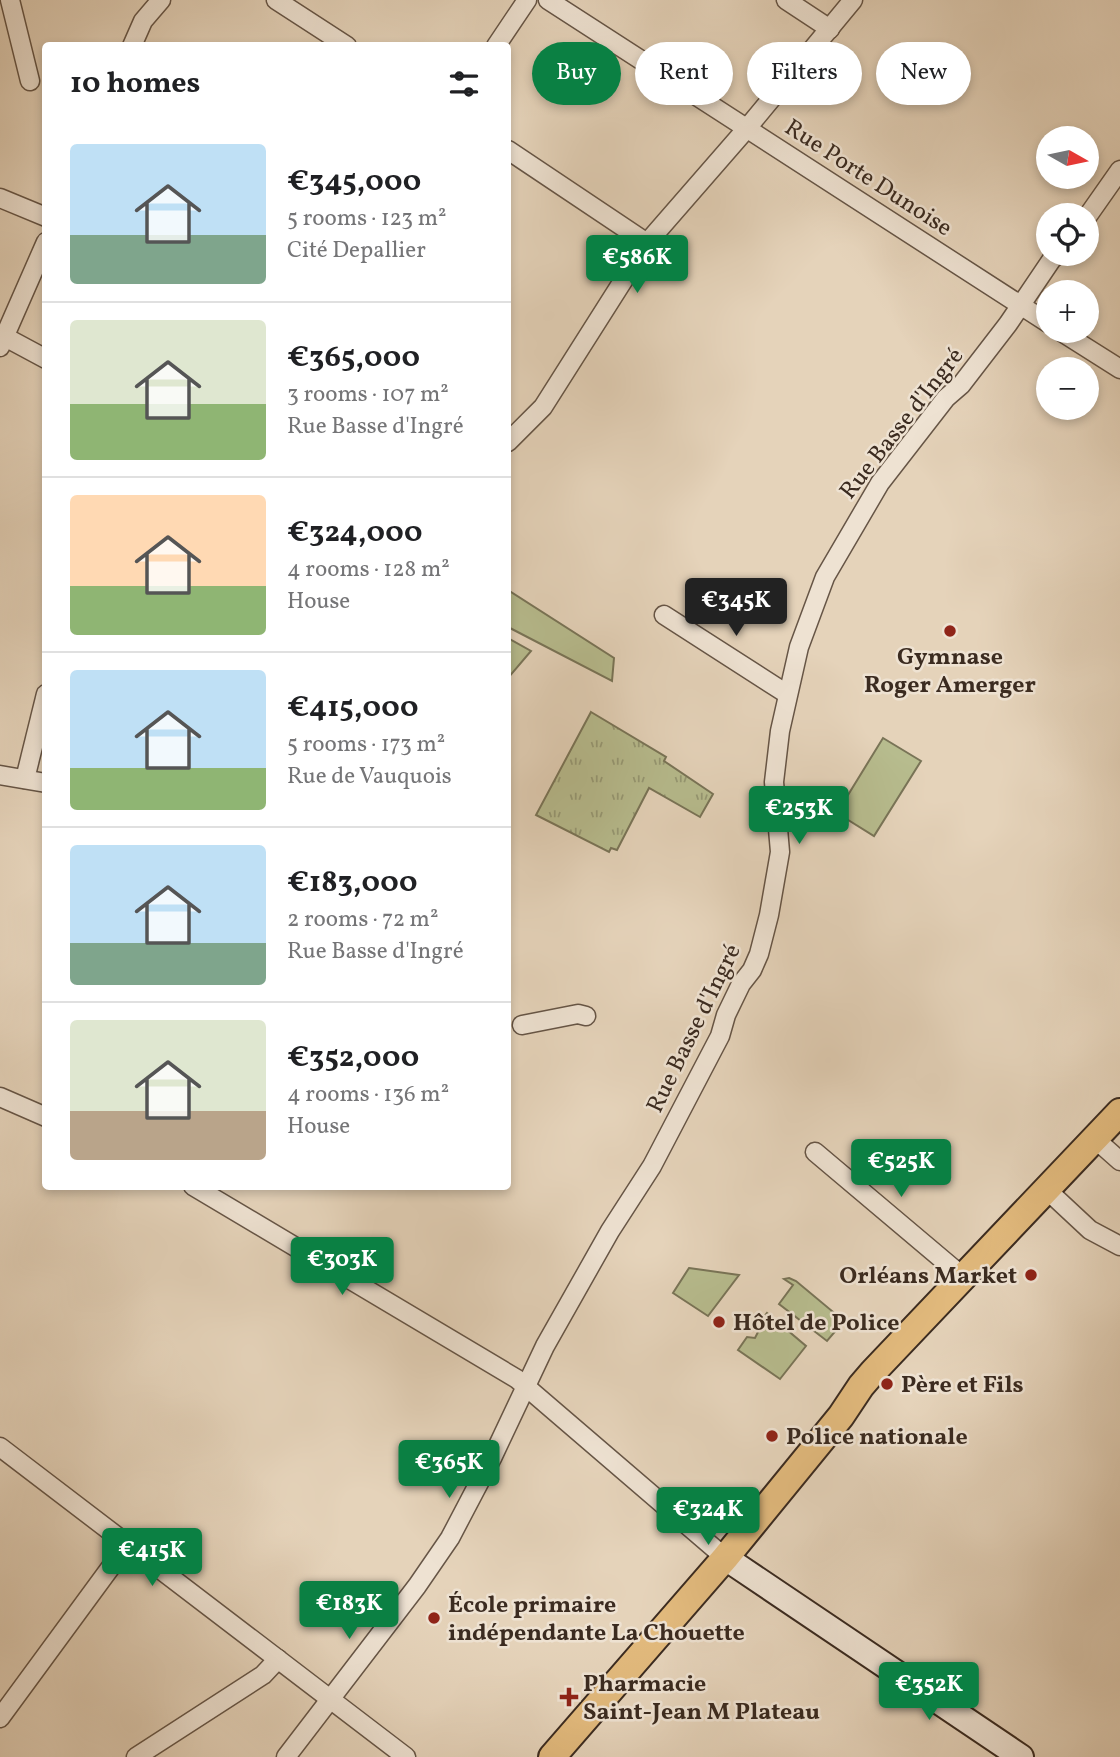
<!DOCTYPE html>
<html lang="en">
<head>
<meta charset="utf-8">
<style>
  :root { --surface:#fff; --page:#f6f6f6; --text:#202124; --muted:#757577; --line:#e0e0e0; --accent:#0b8043 }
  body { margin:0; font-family:Vollkorn,serif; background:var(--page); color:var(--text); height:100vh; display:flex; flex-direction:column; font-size:26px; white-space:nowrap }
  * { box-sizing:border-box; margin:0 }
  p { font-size:23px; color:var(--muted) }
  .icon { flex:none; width:38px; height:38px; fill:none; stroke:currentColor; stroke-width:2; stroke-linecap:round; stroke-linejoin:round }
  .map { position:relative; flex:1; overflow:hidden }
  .side { position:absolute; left:42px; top:42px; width:469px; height:1148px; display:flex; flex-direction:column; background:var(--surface); border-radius:7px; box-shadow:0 4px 10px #0003 }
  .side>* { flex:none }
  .hud { position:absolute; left:532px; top:42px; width:483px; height:63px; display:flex; gap:14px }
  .needle { width:46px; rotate:99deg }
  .controls { position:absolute; left:1036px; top:126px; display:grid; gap:14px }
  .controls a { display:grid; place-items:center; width:63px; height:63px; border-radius:50%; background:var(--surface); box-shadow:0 4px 10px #0003; font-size:35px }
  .price { position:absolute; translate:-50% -60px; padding:0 16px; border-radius:7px; background:var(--accent); color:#fff; font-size:23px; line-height:46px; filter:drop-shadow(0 2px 4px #0008) }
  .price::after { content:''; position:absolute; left:50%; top:42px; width:21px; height:16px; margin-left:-10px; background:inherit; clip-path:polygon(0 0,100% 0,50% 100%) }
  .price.selected { background:#222; color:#fff }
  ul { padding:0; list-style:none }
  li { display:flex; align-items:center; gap:21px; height:175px; padding:0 28px }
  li+li { border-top:2px solid var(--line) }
  li span { display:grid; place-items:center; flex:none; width:196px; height:140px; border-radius:7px; color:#555 }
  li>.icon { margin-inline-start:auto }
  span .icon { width:84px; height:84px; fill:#fffc; stroke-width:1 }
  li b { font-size:30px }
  h2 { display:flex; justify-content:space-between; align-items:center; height:84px; padding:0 28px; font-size:30px }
  .pill { padding:0 24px; border-radius:32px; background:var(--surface); box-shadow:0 4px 10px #0003; font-size:24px; line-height:63px }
  .pill.selected { background:var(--accent); color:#fff }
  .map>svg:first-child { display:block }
  .grass { fill:#b7bc8e; stroke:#797457; stroke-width:2 }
  .park { fill:url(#park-tufts); stroke:#797457; stroke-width:2 }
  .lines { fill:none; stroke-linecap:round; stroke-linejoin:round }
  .minor-casing { stroke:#665546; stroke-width:21 }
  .secondary-casing { stroke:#3b2b20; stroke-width:28 }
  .primary-casing { stroke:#3b2b20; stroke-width:30 }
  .minor { stroke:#eee2d2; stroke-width:18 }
  .secondary { stroke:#eee2d2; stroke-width:24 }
  .primary { stroke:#e2ba7d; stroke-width:26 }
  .poi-dot { fill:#8f2418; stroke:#eee2d2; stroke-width:2.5 }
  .labels { text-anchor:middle; stroke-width:5; stroke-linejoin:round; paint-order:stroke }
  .street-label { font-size:24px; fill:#3b2b20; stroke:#eee2d2 }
  .poi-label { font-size:24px; font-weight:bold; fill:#3b2b20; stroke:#eee2d2; text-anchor:start }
</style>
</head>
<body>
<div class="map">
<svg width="1120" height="1757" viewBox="0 0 1120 1757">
  <defs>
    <pattern id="park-tufts" width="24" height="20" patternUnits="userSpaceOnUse" patternTransform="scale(1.75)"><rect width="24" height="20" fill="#b7bc8e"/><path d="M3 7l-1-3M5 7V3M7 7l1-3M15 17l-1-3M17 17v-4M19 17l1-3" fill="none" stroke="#969974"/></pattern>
  </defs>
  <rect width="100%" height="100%" fill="#e5d3ba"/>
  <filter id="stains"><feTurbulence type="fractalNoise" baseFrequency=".00286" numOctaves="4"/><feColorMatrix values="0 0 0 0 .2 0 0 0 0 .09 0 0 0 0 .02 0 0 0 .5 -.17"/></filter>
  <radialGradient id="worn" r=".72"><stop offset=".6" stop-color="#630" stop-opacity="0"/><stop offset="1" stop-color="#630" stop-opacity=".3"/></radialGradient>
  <g class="grass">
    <polygon points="508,590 614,658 612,681 508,627"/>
    <polygon points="508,638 531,651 508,678"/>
    <polygon points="883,738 921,761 874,836 837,813"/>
    <polygon points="689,1268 739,1275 708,1316 673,1293"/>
    <polygon points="789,1278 796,1281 844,1321 827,1341 779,1304 793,1285 784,1279"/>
    <polygon points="767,1313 806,1346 780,1379 738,1350 747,1337 755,1338 758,1332 758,1324"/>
  </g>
  <polygon class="park" points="591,712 666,757 664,761 713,794 700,817 649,788 617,850 611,848 609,852 536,815"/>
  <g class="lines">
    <defs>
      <g id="minor">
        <polyline points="10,0 30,81"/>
        <polyline points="276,0 347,46"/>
        <polyline points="548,0 1048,323"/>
        <polyline points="786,0 830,29"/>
        <polyline points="132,46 143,21 161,0"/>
        <polyline points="496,46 527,0"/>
        <polyline points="508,150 647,243"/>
        <polyline points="0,198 46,217"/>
        <polyline points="1087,217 1120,170"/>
        <polyline points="1060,331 1120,369"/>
        <polyline points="5,337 46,359"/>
        <polyline points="0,347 46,242"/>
        <polyline points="508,442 543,407 647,243 748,127 853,0"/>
        <polyline points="664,615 787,694"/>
        <polyline points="0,775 46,783"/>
        <polyline points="25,779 46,694"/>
        <polyline points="522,1025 578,1014 586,1016"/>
        <polyline points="0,1097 46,1117"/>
        <polyline points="1094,1138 1120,1161"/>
        <polyline points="815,1152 962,1276"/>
        <polyline points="193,1186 517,1379 715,1549"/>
        <polyline points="1046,1189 1090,1230 1120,1246"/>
        <polyline points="0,1447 406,1757"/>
        <polyline points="0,1718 127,1545"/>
        <polyline points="136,1757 263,1675 278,1659"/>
        <polyline points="286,1757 417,1586 450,1538 493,1456 545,1346 610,1231 652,1166 720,1036 726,1015 741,984 752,970 759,954 769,915 780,852 774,782 780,731 799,647 825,577 880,483 946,398 961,385 1008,324 1052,259 1059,254"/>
      </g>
      <polyline id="secondary" points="733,1563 1021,1757"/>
      <polyline id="primary" points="552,1757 725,1558 841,1416 861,1386 873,1372 1120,1112"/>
    </defs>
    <use href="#minor" class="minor-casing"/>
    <use href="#secondary" class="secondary-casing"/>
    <use href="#primary" class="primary-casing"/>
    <use href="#minor" class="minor"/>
    <use href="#secondary" class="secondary"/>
    <use href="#primary" class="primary"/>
  </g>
  <g class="poi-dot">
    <circle cx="950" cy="631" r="7"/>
    <circle cx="1031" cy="1275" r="7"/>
    <circle cx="719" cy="1322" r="7"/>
    <circle cx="887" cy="1384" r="7"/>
    <circle cx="772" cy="1436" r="7"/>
    <circle cx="434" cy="1618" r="7"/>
    <path d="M565.5 1686.5h7v7h7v7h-7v7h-7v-7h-7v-7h7z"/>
  </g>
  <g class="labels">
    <g class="street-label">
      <text transform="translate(869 177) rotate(33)" y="8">Rue Porte Dunoise</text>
      <text transform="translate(901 423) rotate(-52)" y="8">Rue Basse d'Ingré</text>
      <text transform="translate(693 1028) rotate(-64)" y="8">Rue Basse d'Ingré</text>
    </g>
    <g class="poi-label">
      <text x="950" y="664" text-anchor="middle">Gymnase<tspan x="950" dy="28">Roger Amerger</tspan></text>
      <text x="1017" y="1283" text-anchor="end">Orléans Market</text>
      <text x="733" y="1330">Hôtel de Police</text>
      <text x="901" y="1392">Père et Fils</text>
      <text x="786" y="1444">Police nationale</text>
      <text x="448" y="1612">École primaire<tspan x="448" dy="28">indépendante La Chouette</tspan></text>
      <text x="583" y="1691">Pharmacie<tspan x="583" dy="28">Saint-Jean M Plateau</tspan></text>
    </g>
  </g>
  <rect width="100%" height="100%" filter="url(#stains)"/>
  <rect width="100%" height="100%" fill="url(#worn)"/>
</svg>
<div class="controls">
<a><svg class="needle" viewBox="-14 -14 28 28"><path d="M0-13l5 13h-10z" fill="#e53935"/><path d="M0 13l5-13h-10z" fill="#757577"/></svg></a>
<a><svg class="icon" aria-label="locate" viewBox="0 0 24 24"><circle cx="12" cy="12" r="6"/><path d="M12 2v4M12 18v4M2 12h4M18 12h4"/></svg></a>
<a>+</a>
<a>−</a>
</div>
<b class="price" style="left:637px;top:295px">€586K</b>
<b class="price selected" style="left:736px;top:638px">€345K</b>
<b class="price" style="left:799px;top:846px">€253K</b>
<b class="price" style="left:901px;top:1199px">€525K</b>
<b class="price" style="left:342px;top:1297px">€303K</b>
<b class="price" style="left:449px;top:1500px">€365K</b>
<b class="price" style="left:708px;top:1547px">€324K</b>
<b class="price" style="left:152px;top:1588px">€415K</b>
<b class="price" style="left:349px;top:1641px">€183K</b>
<b class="price" style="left:929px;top:1722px">€352K</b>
<div class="hud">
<a class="pill selected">Buy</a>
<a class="pill">Rent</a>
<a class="pill">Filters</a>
<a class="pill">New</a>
</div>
<section class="side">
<h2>10 homes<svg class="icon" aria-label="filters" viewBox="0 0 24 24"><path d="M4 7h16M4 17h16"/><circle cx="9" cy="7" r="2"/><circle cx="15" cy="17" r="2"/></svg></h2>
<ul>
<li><span style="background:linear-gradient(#bfe0f5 65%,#7fa58c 0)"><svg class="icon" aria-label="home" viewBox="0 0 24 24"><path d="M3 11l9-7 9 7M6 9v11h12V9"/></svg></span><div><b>€345,000</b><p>5 rooms · 123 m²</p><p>Cité Depallier</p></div></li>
<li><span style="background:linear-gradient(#dfe7d0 60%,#8fb573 0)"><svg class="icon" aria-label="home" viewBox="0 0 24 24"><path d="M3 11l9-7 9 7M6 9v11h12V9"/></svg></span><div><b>€365,000</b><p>3 rooms · 107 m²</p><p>Rue Basse d'Ingré</p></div></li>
<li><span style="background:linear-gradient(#ffd9b3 65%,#8fb573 0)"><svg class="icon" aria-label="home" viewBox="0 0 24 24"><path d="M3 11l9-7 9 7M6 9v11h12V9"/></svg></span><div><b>€324,000</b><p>4 rooms · 128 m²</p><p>House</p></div></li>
<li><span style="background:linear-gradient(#bfe0f5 70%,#8fb573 0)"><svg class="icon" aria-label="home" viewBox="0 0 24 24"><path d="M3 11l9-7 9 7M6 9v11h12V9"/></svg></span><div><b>€415,000</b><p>5 rooms · 173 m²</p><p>Rue de Vauquois</p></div></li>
<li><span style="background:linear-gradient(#bfe0f5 70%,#7fa58c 0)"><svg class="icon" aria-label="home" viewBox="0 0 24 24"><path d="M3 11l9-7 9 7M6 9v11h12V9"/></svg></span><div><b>€183,000</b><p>2 rooms · 72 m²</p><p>Rue Basse d'Ingré</p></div></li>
<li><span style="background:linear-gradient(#dfe7d0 65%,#b9a48a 0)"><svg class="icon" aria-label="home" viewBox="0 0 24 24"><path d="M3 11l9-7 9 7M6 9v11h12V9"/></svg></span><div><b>€352,000</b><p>4 rooms · 136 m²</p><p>House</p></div></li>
</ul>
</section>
</div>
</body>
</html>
